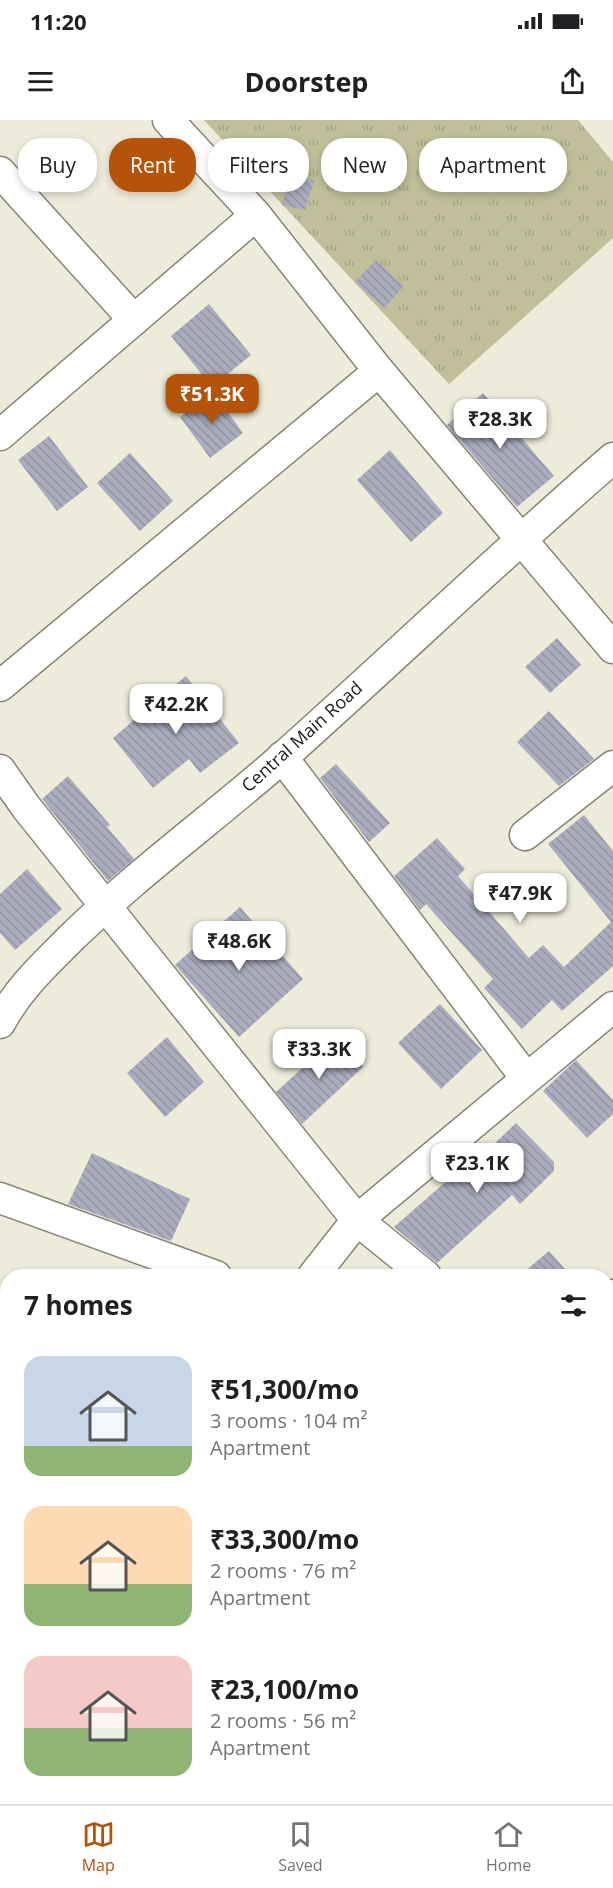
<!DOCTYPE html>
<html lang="en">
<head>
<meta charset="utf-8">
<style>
  :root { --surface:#fff; --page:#f2f2f2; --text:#202124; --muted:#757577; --line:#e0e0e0; --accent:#b45309 }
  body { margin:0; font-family:"Open Sans",sans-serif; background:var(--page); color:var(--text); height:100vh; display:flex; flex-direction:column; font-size:22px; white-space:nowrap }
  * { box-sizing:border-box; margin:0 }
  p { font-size:20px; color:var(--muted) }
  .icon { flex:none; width:33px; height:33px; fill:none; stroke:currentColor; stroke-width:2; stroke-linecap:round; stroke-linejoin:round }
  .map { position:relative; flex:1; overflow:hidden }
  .drawer { position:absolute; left:0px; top:1149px; width:614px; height:536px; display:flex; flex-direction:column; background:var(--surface); border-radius:24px 24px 0 0; box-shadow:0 3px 9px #0003 }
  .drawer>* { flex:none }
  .guide { position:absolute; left:18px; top:18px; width:578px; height:54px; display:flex; gap:12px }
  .price { position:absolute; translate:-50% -51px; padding:0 14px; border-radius:12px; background:#fff; color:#222; font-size:20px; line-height:39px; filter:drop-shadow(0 2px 3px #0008) }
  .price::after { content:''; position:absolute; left:50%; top:36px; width:18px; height:14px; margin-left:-9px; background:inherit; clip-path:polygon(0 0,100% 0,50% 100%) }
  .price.on { background:var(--accent); color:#fff }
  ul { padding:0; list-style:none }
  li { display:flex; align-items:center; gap:18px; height:150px; padding:0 24px }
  li span { display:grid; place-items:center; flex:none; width:168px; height:120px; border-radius:18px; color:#555 }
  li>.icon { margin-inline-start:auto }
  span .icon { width:72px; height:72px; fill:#fffc; stroke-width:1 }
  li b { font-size:26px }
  h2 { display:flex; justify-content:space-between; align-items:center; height:72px; padding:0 24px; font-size:26px }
  .tag { padding:0 21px; border-radius:24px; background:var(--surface); box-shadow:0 3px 9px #0003; font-size:21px; line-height:54px }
  .tag.on { background:var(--accent); color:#fff }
  .status { display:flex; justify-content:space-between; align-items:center; height:42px; padding:0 30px; background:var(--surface); direction:ltr }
  .status svg { height:16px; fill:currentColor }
  header { display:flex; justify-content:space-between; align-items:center; height:78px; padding:0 24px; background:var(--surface); font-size:27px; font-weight:700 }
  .tabs { display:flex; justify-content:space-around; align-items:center; height:84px; border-top:2px solid var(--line); background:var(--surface); font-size:16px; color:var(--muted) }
  .tabs a { display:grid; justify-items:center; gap:3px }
  .tabs .on { color:var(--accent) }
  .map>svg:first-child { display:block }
  .park { fill:url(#park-tufts) }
  .building { fill:url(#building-back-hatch) }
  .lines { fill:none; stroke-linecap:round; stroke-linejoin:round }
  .minor-casing { stroke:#878676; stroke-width:33 }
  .minor { stroke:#fff; stroke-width:30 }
  .labels { text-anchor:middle; stroke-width:6; stroke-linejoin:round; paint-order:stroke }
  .street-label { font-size:18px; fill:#1b1b15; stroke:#fff }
</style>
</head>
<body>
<div class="status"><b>11:20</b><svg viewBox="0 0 49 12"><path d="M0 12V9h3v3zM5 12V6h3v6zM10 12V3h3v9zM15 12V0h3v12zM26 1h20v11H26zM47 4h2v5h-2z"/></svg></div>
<header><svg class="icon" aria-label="menu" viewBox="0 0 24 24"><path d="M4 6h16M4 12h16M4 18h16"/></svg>Doorstep<svg class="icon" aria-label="share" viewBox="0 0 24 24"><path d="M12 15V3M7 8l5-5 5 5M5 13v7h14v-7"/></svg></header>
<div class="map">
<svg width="613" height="1684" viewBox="0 0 613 1684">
  <defs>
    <pattern id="park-tufts" width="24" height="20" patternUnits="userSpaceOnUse" patternTransform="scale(1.5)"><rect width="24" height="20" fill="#c0bf9a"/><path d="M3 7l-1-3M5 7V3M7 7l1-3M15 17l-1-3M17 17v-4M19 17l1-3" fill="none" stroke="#a4a484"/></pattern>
    <pattern id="building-back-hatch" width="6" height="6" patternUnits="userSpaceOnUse" patternTransform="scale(1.5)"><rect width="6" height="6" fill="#abacbd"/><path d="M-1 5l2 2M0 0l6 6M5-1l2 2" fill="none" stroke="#9393a2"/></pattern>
  </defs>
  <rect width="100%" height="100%" fill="#edecdb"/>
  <polygon class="park" points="204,0 578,0 613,42 613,118 449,264"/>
  <g class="building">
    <polygon points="291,52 314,61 305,90 282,85"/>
    <polygon points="376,140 404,166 384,188 355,162"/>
    <polygon points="209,184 251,235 212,267 171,216"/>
    <polygon points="213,272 243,313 210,338 180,297"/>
    <polygon points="483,273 554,356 517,387 447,305"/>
    <polygon points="49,316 88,367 57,391 18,340"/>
    <polygon points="390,330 443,393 411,422 357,360"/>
    <polygon points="130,333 173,381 140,411 97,363"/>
    <polygon points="557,518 581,545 550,573 525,547"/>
    <polygon points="186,556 239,623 200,653 189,639 153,668 113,618"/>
    <polygon points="549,591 594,639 559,666 517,622"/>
    <polygon points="336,644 390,703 369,722 320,658"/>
    <polygon points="68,656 110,705 107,707 134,739 108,761 42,679"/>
    <polygon points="584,695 613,731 613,846 562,891 552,880 522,909 484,868 493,859 426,784 420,790 394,756 437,718 465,749 458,756 529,838 543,825 564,847 611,802 548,724"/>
    <polygon points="27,749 62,789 15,830 0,813 0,774"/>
    <polygon points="240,787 303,859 239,917 175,845"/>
    <polygon points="440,884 482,930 441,969 398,923"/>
    <polygon points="167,917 204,962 165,997 127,953"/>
    <polygon points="336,917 363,947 302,1004 276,972"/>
    <polygon points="576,940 613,980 613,994 587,1018 543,971"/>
    <polygon points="516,1003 554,1042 554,1051 520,1084 512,1075 437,1143 394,1107 465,1045 469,1048"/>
    <polygon points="92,1033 190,1079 171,1121 68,1084"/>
    <polygon points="549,1131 571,1156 519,1156"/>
  </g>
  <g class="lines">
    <defs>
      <g id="minor">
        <polyline points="168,0 256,95 379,251 613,528"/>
        <polyline points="0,52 134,200"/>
        <polyline points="0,315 256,95"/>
        <polyline points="0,566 379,251"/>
        <polyline points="282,637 526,958"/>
        <polyline points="0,650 26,687 357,1100 426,1156"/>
        <polyline points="525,715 613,646"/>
        <path d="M0,903C17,871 40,849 66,823C134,756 211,700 283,637C394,538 501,435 613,338"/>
        <polyline points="0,1078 216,1156"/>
        <polyline points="313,1156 357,1100 613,887"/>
        <polyline points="606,1181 613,1175"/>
        <polyline points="0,1231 8,1234"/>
        <polyline points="606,1293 613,1298"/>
        <polyline points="0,1430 8,1432"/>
        <polyline points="0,1612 8,1615"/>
        <polyline points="606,1637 613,1638"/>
        <polyline points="159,1677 178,1684"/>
        <polyline points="89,1684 92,1677"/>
      </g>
    </defs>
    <use href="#minor" class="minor-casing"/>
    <use href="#minor" class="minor"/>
  </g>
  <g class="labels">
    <g class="street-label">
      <text transform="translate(302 617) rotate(-42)" y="6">Central Main Road</text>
    </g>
  </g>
</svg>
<b class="price on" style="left:212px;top:305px">₹51.3K</b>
<b class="price" style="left:500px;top:330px">₹28.3K</b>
<b class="price" style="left:176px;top:615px">₹42.2K</b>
<b class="price" style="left:520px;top:804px">₹47.9K</b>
<b class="price" style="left:239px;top:852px">₹48.6K</b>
<b class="price" style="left:319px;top:960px">₹33.3K</b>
<b class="price" style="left:477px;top:1074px">₹23.1K</b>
<div class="guide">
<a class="tag">Buy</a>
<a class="tag on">Rent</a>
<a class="tag">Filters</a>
<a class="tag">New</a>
<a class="tag">Apartment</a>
</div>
<section class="drawer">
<h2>7 homes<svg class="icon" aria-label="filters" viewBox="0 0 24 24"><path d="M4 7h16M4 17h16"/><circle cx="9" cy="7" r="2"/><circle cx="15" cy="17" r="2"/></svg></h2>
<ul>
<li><span style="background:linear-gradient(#c9d6e8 75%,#8fb573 0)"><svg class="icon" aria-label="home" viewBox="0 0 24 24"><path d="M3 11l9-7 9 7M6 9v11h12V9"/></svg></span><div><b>₹51,300/mo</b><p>3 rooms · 104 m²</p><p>Apartment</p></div></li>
<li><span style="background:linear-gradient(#ffd9b3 65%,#8fb573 0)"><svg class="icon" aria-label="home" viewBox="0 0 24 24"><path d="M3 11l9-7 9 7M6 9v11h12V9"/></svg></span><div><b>₹33,300/mo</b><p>2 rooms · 76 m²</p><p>Apartment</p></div></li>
<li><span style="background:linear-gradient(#f6c9c9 60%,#8fb573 0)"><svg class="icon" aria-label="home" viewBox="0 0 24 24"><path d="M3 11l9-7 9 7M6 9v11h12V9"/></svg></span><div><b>₹23,100/mo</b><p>2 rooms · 56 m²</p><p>Apartment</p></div></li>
</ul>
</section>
</div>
<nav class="tabs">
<a class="on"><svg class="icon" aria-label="map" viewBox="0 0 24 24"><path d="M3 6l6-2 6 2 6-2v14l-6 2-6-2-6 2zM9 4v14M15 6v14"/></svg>Map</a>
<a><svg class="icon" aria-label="saved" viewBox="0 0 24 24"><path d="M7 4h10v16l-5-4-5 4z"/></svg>Saved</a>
<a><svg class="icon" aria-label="home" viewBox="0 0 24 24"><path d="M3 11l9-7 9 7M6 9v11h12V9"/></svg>Home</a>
</nav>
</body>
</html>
